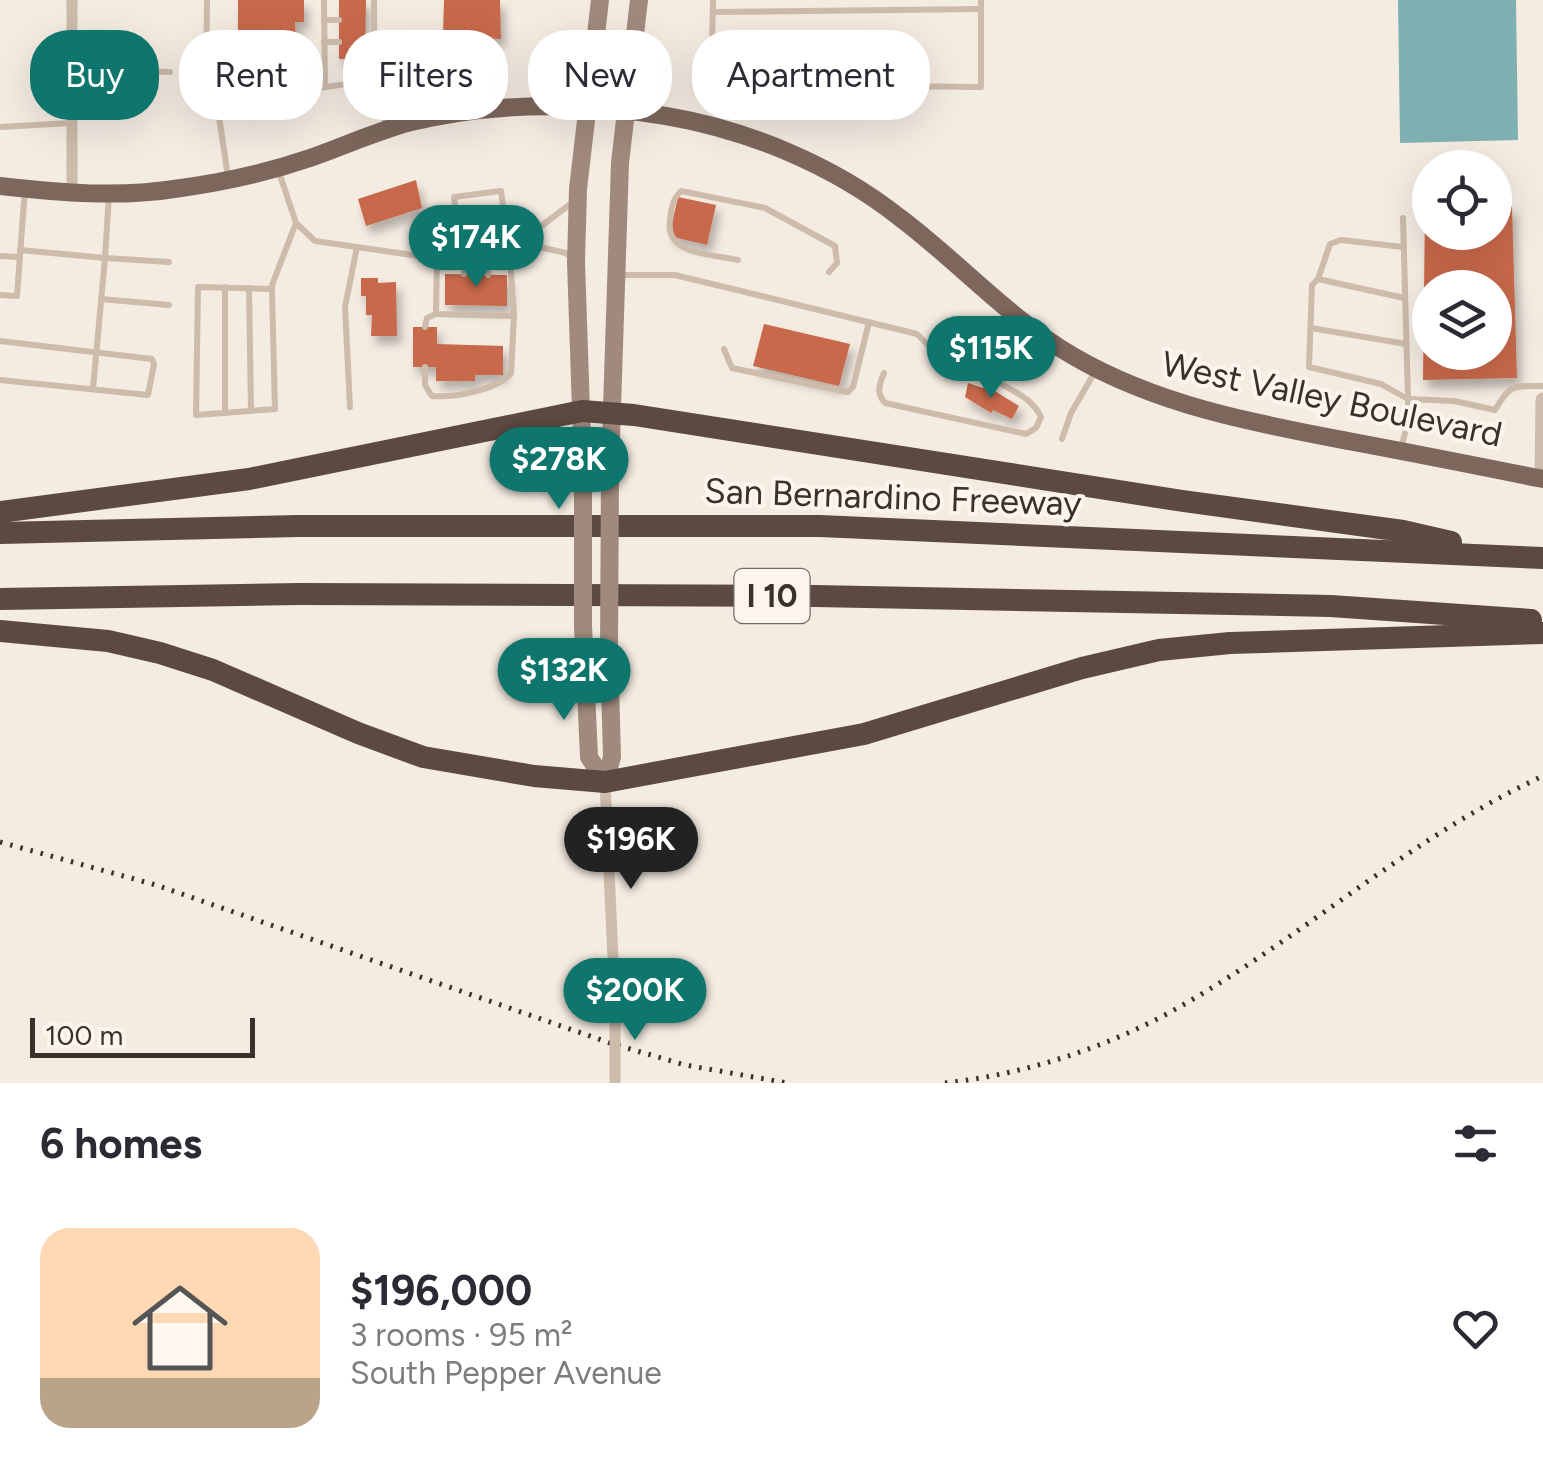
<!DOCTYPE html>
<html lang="en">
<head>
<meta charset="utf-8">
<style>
  :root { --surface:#fff; --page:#f2f2f3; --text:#2b2b33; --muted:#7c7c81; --accent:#0f766e }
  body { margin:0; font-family:Figtree,sans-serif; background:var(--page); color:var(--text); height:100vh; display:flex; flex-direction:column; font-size:38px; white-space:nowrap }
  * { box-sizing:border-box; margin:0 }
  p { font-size:32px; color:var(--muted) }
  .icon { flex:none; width:55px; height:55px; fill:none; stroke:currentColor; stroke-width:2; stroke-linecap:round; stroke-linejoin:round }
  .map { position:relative; height:1083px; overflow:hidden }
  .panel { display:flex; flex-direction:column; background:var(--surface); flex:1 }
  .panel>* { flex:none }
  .banner { position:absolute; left:30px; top:30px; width:1000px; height:90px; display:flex; gap:20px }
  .tools { position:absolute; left:1412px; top:150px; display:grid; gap:20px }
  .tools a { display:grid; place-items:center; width:100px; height:100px; border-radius:50%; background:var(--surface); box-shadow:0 10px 40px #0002; font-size:50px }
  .scale { position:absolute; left:30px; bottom:25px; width:225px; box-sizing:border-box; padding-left:10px; border:5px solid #3b302b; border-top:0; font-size:28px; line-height:35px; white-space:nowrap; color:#3b302b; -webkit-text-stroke:8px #fbf5ee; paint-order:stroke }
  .price { position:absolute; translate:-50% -85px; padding:0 22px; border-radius:35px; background:var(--accent); color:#fff; font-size:32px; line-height:65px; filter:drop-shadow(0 2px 5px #0008) }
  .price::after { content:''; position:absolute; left:50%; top:60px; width:30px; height:22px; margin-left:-15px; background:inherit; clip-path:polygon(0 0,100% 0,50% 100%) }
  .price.active { background:#222; color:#fff }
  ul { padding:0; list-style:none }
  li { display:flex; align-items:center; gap:30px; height:250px; padding:0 40px }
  li span { display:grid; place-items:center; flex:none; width:280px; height:200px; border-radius:30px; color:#555 }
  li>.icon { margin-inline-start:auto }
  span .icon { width:120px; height:120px; fill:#fffc; stroke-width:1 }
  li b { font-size:42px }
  h2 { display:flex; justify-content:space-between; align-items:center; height:120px; padding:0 40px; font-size:42px }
  .tag { padding:0 35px; border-radius:40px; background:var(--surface); box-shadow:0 10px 40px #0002; font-size:35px; line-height:90px }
  .tag.active { background:var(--accent); color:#fff }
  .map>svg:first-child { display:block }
  .water { fill:#7fb0b2 }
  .building { fill:#c8694b; fill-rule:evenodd; filter:url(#shadow) }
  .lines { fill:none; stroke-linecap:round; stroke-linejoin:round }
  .service { stroke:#cdbbac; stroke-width:6 }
  .minor { stroke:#cdbbac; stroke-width:11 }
  .tertiary { stroke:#cdbbac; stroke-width:15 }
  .secondary { stroke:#a18a7d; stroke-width:18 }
  .primary { stroke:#7d675c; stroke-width:18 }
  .motorway { stroke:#5c4a42; stroke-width:22 }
  .rail { stroke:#3b302b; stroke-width:5; stroke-dasharray:2.5 8; stroke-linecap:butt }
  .minor-bridge { stroke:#cdbbac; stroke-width:11 }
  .secondary-bridge { stroke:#a18a7d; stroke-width:18 }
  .labels { text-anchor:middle; stroke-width:8; stroke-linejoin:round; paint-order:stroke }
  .shield { fill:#fbf5ee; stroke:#756b66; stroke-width:2.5 }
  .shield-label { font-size:32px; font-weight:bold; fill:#3b302b }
  .street-label { font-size:35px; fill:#3b302b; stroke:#fbf5ee }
</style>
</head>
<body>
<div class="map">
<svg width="1543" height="1083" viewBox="0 0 1543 1083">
  <defs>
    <filter id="shadow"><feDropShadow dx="4.5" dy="8" stdDeviation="5" flood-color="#0004"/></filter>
  </defs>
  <rect width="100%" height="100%" fill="#f4ebe1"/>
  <polygon class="water" points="1398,0 1516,0 1518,140 1400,143"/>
  <g class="building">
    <polygon points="238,0 304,0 304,22 295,22 297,55 238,54"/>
    <polygon points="339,0 366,0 365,59 339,59"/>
    <polygon points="444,0 500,0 501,39 443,36"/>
    <polygon points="416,180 422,208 366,226 358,199"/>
    <polygon points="678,197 716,205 707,245 669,236"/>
    <path d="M1425,206H1430V232H1495V206H1512L1517,378L1423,380ZM1430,288H1495V352H1430Z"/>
    <polygon points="445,274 507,275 507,306 445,305"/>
    <polygon points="361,278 378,278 378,283 396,282 397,336 371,336 372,315 366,315 366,296 361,296"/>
    <polygon points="764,324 850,344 839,386 753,366"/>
    <polygon points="413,327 437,327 437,344 503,346 503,375 475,375 475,381 436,381 436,367 413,367"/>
    <polygon points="968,383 983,388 985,385 1019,406 1012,419 993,410 991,413 965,397"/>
  </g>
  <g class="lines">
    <g class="service">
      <polyline points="207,0 206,87 217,103 228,177"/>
      <polyline points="324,0 325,87"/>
      <polyline points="374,0 374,80 387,129"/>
      <polyline points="713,0 712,50 804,85 981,87 981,0"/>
      <polyline points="713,12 981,9"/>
      <polyline points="324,20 339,20"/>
      <polyline points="324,42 339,42"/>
      <polyline points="243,54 244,99"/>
      <polyline points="74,69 170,72"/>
      <polyline points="217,103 374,80"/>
      <polyline points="0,127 71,123"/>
      <polyline points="278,169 296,223 315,241 419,256 479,252 519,243 573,202"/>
      <polyline points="1403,218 1408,398"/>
      <polyline points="521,243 566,253 570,257"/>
      <polyline points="20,250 105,258 109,194"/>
      <polyline points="437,255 436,314 514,316 510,258 501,191 454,197 461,254"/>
      <polyline points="0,256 19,257"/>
      <path d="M738,260C712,254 665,255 670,221C671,209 672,200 681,191L765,208L835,246L837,263L829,272"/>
      <polyline points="464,274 465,253"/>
      <polyline points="488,275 489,250"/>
      <polyline points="621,275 675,275 917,334 960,377"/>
      <polyline points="1318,279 1330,244 1341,240 1403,247"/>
      <polyline points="249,288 251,411"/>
      <polyline points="272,289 198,287 196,415 275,409 272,289 272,285 296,223"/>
      <polyline points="0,295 17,296 25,189"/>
      <polyline points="1404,298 1318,279 1312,285 1309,367 1381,384 1408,399"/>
      <polyline points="101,299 169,305"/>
      <polyline points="425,327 427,318 436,314"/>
      <polyline points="1311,328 1406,344"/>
      <polyline points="0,341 152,359 154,364 148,395 0,380"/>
      <polyline points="724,349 732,368 848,392 853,387 869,322"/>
      <path d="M425,367V385L432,396C454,398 497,390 511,373L514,316"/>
      <path d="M884,373C879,385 876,393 885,403L1026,434L1036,428L1041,417C1027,388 996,390 977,363"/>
      <polyline points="93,389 105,258 169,262"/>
      <polyline points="350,407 345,307 357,247"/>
      <polyline points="225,413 225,287"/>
      <polyline points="1062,439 1071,413 1096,370"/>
      <path d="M1401,448L1408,422V399L1454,401L1495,410C1510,384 1513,386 1543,386"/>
    </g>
    <g class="minor">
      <polyline points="72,0 72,194"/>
      <polyline points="605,782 615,1003"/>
    </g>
    <polyline class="tertiary" points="1542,478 1543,400"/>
    <g class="secondary">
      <polyline points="583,469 576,262 578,189 600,0"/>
      <polyline points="610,469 620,163 639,0"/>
      <polyline points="583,625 589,757 605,782"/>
      <polyline points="605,782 612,757 609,649"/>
    </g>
    <path class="primary" d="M0,186C61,193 120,198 181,188C224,182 269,172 310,158C344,146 377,131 411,122C495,102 581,102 666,116C748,130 833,165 899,217C959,262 1008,318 1073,356C1157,405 1253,423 1348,441C1413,453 1478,466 1543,479"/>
    <g class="motorway">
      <polyline points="0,512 249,479 582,411 634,415 1183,501 1403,531 1451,542"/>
      <polyline points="0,533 298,526 820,526 1543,558"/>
      <polyline points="0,599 299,594 815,596 1331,606 1531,620"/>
      <polyline points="0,631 108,641 160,653 213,670 358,733 423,757 534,776 605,782 864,734 1082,668 1159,650 1230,643 1543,633"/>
    </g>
    <g class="rail">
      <polyline points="0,842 156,885 610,1043 685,1065 788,1083"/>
      <path d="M945,1083C1019,1075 1096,1051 1163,1016C1295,945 1406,839 1543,776"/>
    </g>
    <polyline class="minor-bridge" points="615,1003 615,1083"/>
    <g class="secondary-bridge">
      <polyline points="583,625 583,469"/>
      <polyline points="609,649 610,469"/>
    </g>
  </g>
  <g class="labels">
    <rect class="shield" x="734.5" y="569" width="75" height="54" rx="8"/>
    <g class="shield-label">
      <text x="772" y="607">I 10</text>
    </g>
    <g class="street-label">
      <text transform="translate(1332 399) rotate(12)" y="12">West Valley Boulevard</text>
      <text transform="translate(893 497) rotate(2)" y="12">San Bernardino Freeway</text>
    </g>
  </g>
</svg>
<div class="tools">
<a><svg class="icon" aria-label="locate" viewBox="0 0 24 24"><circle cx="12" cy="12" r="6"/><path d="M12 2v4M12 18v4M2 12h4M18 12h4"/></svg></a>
<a><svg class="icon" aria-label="layers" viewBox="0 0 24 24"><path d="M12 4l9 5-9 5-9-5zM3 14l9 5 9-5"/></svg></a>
</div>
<div class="scale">100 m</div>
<b class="price" style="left:476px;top:290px">$174K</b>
<b class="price" style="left:991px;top:401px">$115K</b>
<b class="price" style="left:559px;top:512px">$278K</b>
<b class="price" style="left:564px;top:723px">$132K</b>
<b class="price active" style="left:631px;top:892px">$196K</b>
<b class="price" style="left:635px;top:1043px">$200K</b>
<div class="banner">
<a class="tag active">Buy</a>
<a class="tag">Rent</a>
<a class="tag">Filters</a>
<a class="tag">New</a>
<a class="tag">Apartment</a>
</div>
</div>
<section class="panel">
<h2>6 homes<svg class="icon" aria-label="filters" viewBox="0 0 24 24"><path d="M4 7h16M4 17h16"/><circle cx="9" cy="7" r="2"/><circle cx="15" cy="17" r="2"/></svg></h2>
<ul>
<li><span style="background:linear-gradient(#ffd9b3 75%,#b9a48a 0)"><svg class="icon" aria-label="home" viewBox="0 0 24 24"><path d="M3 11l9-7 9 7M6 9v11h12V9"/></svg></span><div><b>$196,000</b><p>3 rooms · 95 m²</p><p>South Pepper Avenue</p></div><svg class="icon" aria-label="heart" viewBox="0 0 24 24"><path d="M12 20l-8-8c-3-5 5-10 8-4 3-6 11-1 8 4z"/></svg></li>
</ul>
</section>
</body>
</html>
